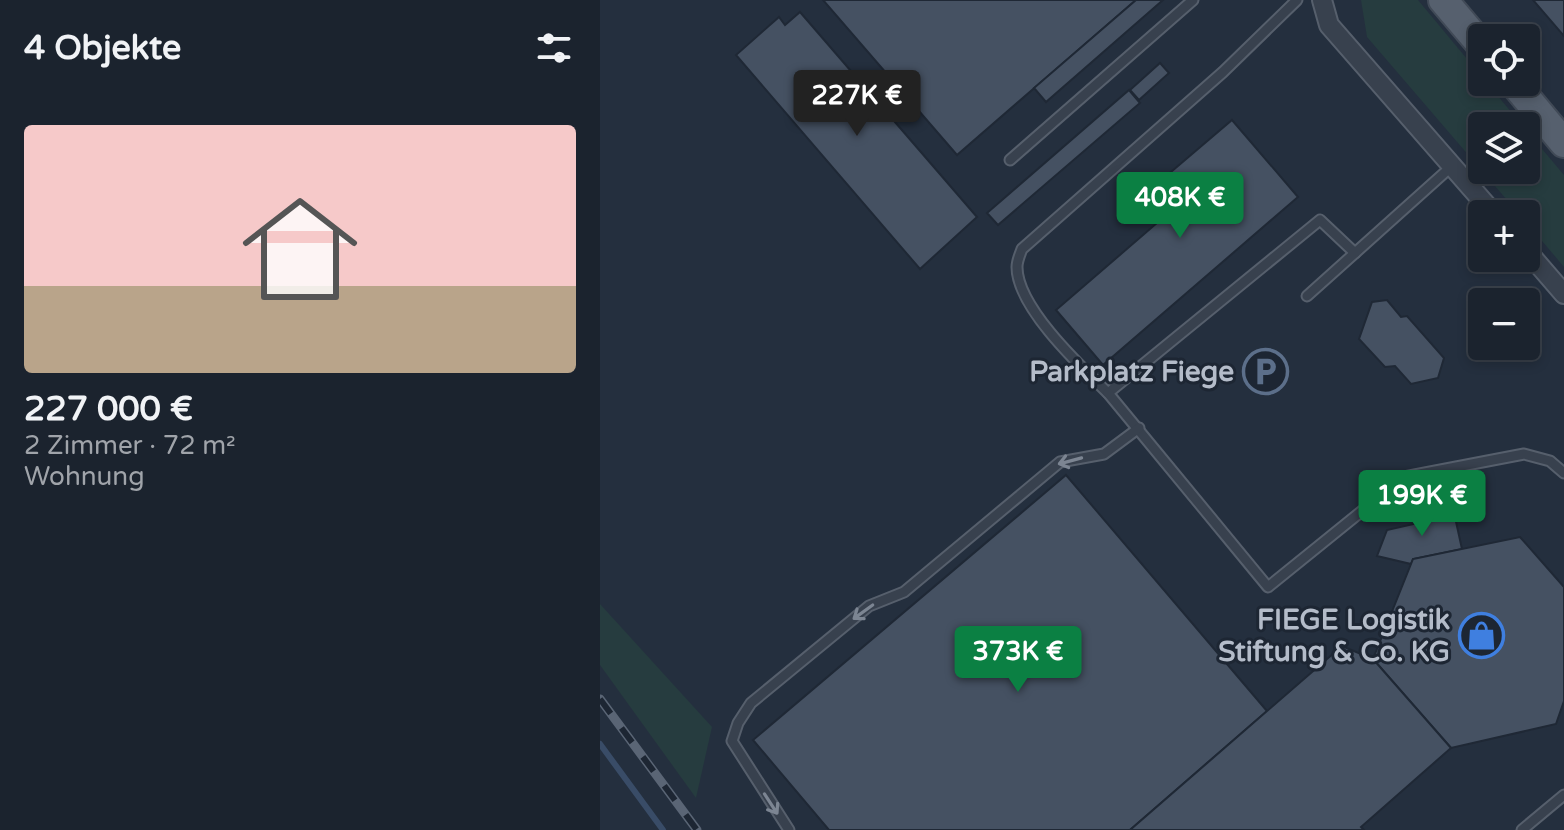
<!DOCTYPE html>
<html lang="de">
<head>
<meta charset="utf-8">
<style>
  :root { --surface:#1b232e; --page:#282f3a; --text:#f1f3f6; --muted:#a0a4aa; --line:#39404a; --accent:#0b8043 }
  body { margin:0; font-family:"Varela Round",sans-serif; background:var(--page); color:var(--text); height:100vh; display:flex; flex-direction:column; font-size:30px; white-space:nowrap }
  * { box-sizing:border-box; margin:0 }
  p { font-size:26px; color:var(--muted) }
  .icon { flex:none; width:44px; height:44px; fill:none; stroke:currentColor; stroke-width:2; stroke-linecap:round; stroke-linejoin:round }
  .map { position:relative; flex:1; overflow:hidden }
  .side { display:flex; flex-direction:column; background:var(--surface); width:600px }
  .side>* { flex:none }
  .buttons { position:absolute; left:868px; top:24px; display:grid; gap:16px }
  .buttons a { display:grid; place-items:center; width:72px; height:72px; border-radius:8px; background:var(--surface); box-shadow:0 4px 12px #0003,0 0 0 2px var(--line); font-size:40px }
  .price { position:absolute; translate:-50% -68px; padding:0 18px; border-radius:8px; background:var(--accent); color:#fff; font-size:26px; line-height:52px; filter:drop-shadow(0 2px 4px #0008) }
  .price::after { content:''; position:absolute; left:50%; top:48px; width:24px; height:18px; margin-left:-12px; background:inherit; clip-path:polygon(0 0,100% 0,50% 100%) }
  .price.active { background:#222; color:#fff }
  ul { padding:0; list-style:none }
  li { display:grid; align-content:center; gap:16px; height:424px; padding:0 24px }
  li span { display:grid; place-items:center; height:248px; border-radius:8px; color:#555 }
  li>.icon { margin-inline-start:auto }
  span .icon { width:144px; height:144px; fill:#fffc; stroke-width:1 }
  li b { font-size:34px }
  h2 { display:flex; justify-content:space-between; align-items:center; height:96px; padding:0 24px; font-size:34px }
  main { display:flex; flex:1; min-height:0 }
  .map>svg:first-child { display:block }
  .green { fill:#263c3f }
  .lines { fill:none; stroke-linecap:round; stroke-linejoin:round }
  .stream { stroke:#394c67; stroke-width:6 }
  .building { fill:#455162; stroke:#1f2835; stroke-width:2 }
  .lane-casing { stroke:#565f6c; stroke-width:13 }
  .street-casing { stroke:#565f6c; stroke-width:22 }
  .primary-casing { stroke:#414a57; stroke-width:32 }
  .lane { stroke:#38414e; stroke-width:9 }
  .street { stroke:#38414e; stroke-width:18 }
  .primary { stroke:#56606e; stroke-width:28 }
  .rail-casing { stroke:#5a6575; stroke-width:9 }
  .rail { stroke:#1d2633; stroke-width:6; stroke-dasharray:18; stroke-linecap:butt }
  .oneway { stroke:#7c8592 }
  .labels { text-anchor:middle; stroke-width:6; stroke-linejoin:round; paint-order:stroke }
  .poi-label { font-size:28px; font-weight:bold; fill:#b4bcc9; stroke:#1d2633; text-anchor:end }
</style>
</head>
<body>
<main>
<section class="side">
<h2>4 Objekte<svg class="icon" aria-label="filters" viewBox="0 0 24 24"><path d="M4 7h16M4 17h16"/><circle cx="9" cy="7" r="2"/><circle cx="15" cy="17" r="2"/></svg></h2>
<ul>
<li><span style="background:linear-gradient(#f6c9c9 65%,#b9a48a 0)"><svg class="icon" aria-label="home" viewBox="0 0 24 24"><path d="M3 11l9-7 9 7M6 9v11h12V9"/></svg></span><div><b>227 000 €</b><p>2 Zimmer · 72 m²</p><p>Wohnung</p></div></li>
</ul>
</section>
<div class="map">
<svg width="964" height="830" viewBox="0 0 964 830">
  <rect width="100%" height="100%" fill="#242f3e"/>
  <g class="green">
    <polygon points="761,0 818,0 882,77 882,82 886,82 923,126 882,126 882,170 926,170 926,130 964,175 964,267 926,222 926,214 919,214 767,37"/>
    <polygon points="0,604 112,727 96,798 0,665"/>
  </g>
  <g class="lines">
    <polyline class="stream" points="0,744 63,830"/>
  </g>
  <g class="building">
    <polygon points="223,0 536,0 357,155"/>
    <polygon points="536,0 563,0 446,102 434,88"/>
    <polygon points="933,0 964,0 964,36"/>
    <polygon points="200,12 377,217 320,269 136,55 179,17 185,25"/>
    <polygon points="560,63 569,73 539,100 530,90"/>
    <polygon points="529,90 540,103 398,225 387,213"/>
    <polygon points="632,120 698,197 503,365 456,310 557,223 538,200"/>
    <polygon points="787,300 801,317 807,316 844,358 838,378 811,384 795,366 785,367 759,339 772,302"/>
    <polygon points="466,475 667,711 530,830 229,830 153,740"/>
    <polygon points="853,508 862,549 813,559 811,564 777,556 787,530 814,524 818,515"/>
    <polygon points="920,537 964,587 964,701 956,724 851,748 773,659 813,559"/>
    <polygon points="742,646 773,659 851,748 761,827 764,830 530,830"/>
  </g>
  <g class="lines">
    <defs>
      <g id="lane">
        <path d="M697,0L623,72L422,249C420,254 417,261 417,267C417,307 480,366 508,393L720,220L755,253"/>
        <polyline points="410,160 593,0"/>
        <polyline points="707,296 852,166"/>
        <polyline points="508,393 668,587 804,477 924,454 950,461 964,473"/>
        <polyline points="189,830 132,741 138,723 151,703 269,606 304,592 460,462 504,454 539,428"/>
        <polyline points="922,830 964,795"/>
      </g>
      <g id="street">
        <polyline points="722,0 729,25 894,214"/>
        <polyline points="926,250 964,294"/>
      </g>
      <g id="primary">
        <polyline points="843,0 882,46"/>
        <polyline points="913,82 964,143"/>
      </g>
    </defs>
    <use href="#lane" class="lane-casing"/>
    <use href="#street" class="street-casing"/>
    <use href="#primary" class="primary-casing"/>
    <use href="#lane" class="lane"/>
    <use href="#street" class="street"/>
    <use href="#primary" class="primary"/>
    <defs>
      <polyline id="rail" points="0,699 97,830"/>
    </defs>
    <use href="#rail" class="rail-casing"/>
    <use href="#rail" class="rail"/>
  </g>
  <defs><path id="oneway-shaft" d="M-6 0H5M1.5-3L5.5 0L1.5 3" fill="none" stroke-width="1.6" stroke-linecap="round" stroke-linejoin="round" transform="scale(2)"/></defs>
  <g class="oneway">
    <use href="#oneway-shaft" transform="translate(470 461) rotate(165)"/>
    <use href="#oneway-shaft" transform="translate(263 612) rotate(144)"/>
    <use href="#oneway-shaft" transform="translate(171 804) rotate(57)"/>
  </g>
  <defs>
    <symbol id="parking-ring" viewBox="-11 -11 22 22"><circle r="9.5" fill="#1d2633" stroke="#5c6f8a" stroke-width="1.5"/><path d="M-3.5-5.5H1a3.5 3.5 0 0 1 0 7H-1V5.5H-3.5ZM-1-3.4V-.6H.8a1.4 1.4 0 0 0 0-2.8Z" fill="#5c6f8a"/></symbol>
    <symbol id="shop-ring" viewBox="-11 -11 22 22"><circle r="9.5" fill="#1d2633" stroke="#3f7fe0" stroke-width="1.5"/><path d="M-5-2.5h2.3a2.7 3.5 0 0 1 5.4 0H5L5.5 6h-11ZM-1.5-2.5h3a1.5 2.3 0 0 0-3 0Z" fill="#3f7fe0"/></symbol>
  </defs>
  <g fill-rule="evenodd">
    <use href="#parking-ring" x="640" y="346" width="51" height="51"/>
    <use href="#shop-ring" x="856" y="610" width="51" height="51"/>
  </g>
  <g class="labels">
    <g class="poi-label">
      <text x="634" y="381">Parkplatz Fiege</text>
      <text x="850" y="629">FIEGE Logistik<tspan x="850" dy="32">Stiftung &amp; Co. KG</tspan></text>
    </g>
  </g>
</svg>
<div class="buttons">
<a><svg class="icon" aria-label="locate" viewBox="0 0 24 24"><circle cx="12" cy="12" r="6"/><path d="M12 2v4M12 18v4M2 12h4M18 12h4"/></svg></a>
<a><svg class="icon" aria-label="layers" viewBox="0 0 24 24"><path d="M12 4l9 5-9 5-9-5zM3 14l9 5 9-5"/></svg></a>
<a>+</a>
<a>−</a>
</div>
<b class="price active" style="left:257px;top:138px">227K €</b>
<b class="price" style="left:580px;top:240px">408K €</b>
<b class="price" style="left:822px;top:538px">199K €</b>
<b class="price" style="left:418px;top:694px">373K €</b>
</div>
</main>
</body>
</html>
